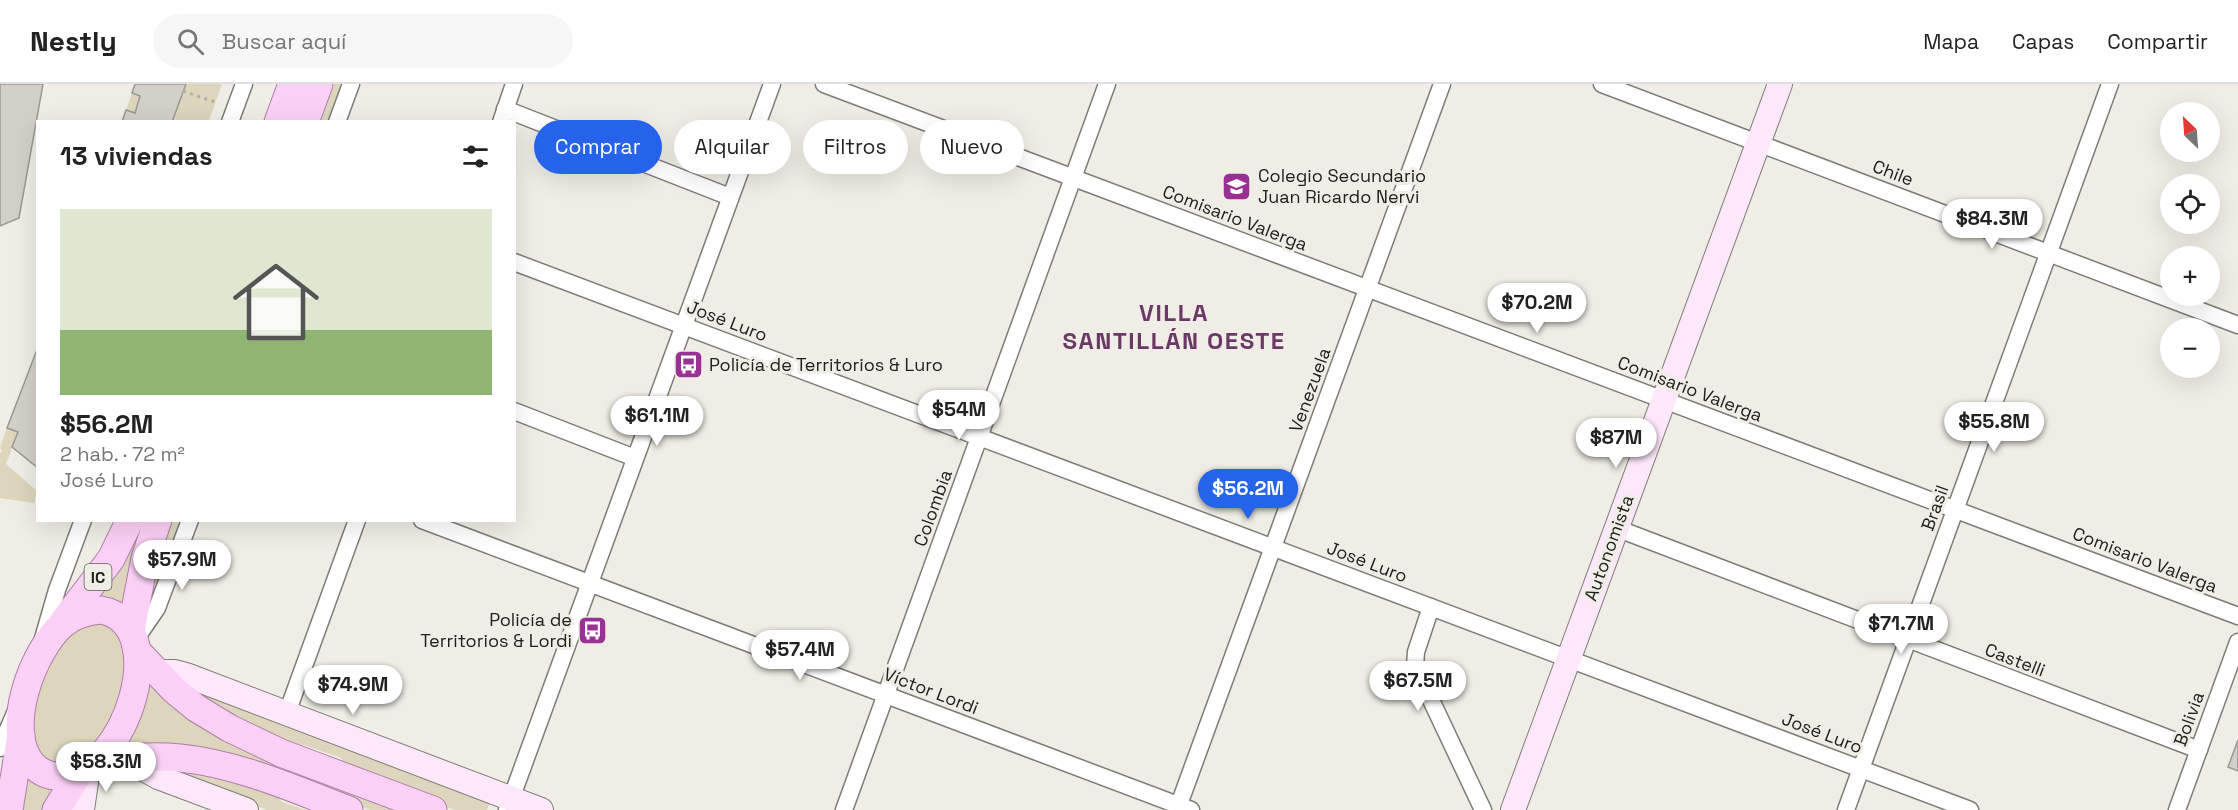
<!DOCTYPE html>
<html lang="es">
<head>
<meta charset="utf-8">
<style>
  :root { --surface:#fff; --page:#f6f6f6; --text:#222; --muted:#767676; --line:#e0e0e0; --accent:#2563eb }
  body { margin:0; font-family:"Space Grotesk",sans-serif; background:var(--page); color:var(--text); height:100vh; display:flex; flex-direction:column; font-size:22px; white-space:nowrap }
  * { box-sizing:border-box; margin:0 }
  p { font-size:20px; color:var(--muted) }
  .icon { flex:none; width:33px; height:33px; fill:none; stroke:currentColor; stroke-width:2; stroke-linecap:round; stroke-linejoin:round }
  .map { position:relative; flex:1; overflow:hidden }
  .details { position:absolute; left:36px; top:36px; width:480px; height:402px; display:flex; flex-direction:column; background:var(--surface); border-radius:0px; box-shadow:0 6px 24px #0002 }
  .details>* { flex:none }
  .top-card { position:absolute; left:534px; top:36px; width:570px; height:54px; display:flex; gap:12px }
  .needle { width:39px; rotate:335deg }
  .controls { position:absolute; left:2160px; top:18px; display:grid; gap:12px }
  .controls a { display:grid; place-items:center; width:60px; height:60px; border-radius:50%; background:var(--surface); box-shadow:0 6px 24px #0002; font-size:30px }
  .price { position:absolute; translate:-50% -51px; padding:0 14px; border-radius:21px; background:#fff; color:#222; font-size:20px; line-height:39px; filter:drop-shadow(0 2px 3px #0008) }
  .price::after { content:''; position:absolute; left:50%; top:36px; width:18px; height:14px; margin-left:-9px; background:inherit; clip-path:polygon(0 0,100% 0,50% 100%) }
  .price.on { background:var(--accent); color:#fff }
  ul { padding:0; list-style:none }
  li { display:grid; align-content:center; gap:12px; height:318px; padding:0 24px }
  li+li { border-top:2px solid var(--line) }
  li span { display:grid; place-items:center; height:186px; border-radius:0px; color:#555 }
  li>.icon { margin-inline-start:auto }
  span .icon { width:108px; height:108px; fill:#fffc; stroke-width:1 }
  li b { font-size:26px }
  h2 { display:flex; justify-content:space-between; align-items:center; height:72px; padding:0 24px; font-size:26px }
  .chip { padding:0 21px; border-radius:27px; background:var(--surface); box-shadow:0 6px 24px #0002; font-size:21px; line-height:54px }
  .chip.on { background:var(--accent); color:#fff }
  header { display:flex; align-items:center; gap:36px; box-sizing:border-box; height:84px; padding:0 30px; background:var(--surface); border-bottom:2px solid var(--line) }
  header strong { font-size:28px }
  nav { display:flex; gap:33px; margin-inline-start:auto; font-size:21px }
  .search { width:420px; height:54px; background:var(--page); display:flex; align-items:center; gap:15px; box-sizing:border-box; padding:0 21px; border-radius:33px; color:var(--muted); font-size:22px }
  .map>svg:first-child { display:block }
  .green { fill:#ddd6bd }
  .building { fill:#d2d0c8; stroke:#9a9892; stroke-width:1.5 }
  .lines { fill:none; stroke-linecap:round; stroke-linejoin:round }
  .street-casing { stroke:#7e7c76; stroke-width:19 }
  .secondary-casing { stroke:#7e7c76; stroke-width:26 }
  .primary-casing { stroke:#ac7ea6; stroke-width:29 }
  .path { stroke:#afaea7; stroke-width:3; stroke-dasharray:3 4.5; stroke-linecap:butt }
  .street { stroke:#fff; stroke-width:16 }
  .secondary { stroke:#fde7fa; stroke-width:24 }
  .primary { stroke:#fbd0f6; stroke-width:27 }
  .labels { text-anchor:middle; stroke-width:6; stroke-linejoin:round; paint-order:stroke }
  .shield { fill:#efede5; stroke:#5e5e59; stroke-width:1.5 }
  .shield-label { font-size:16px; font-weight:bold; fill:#20201d }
  .street-label { font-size:18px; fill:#20201d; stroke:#efede5 }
  .poi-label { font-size:18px; fill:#20201d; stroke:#efede5; text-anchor:start }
  .district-label { font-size:24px; font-weight:bold; letter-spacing:1.5px; fill:#6c3868; stroke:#efede5 }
</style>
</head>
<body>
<header>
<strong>Nestly</strong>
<div class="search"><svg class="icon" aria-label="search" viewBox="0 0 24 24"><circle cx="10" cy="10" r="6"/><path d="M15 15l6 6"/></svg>Buscar aquí</div>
<nav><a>Mapa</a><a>Capas</a><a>Compartir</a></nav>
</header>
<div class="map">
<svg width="2238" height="726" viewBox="0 0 2238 726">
  <rect width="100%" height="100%" fill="#efede5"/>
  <g class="green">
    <polygon points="186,0 222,0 209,37 172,38"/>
    <polygon points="328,0 342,0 329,37 314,38"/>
    <polygon points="132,9 140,12 135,29 126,26"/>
    <polygon points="7,344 18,348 6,380 37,407 34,419 0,414 0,370 2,367 0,363"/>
    <polygon points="138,437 149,437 124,523 113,516 99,513"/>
    <polygon points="167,437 182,437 149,527 144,525"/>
    <path d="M97,538C103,541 112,544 117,550C140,579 106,669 68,677C59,679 54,680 46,675C39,670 35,661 34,652C30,615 45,574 72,548C78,542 89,540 97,538Z"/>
    <polygon points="182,598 490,718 487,726 455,726 349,686 341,674 304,661 289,664 245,645"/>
    <polygon points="150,599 410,726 370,726 251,682 129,663 127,659 139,638"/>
    <polygon points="158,682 271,705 282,718 306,726 267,726 158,684"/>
    <polygon points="26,694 55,706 46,726 18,726"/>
  </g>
  <g class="building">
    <polygon points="0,0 43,0 19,134 0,142"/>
    <polygon points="135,0 186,0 172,38 122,38 126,26 135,29 140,12 132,9"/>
    <polygon points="38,263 38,384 12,363 18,348 7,344"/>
    <polygon points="2238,656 2238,687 2228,683"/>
  </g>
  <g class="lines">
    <defs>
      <g id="street">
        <polyline points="824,0 2238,532"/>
        <polyline points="1602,0 2238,241"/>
        <polyline points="505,25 730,113"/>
        <polyline points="230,38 244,0"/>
        <polyline points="337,38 351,0"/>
        <polyline points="501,38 514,0"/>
        <polyline points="514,178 1970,726"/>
        <polyline points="514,327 635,374"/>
        <polyline points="422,436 1191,726"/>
        <polyline points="1616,444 2199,666"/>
        <polyline points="1431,523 1416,568 1415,582 1483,726"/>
        <polyline points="135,556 157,524 190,436"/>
        <polyline points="42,558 57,506 83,436"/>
        <polyline points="287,629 357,436"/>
        <polyline points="0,664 16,627"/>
        <polyline points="507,726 772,0"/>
        <polyline points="844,726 1107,0"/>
        <polyline points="1177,726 1442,0"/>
        <polyline points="1846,726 2110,0"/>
        <polyline points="2177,726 2238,558"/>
      </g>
      <g id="secondary">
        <polyline points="156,588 175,588 186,591 541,726"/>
        <polyline points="124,674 158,693 246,726"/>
        <polyline points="82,726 88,684"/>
        <polyline points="1513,726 1780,0"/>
      </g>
      <g id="primary">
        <polyline points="278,38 292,0"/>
        <polyline points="305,38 319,0"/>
        <path d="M101,526C174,539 126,690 62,692C51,693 41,689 33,681C2,647 33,566 63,540C74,531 87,527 101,526Z"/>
        <polyline points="63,538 111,475 130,436"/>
        <polyline points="131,546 145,474 158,436"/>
        <polyline points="137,567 174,606 196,624 229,644 281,669 433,726"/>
        <path d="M97,677C125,674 152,671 180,674C239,680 294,705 349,726"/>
        <polyline points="9,726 21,651"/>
        <polyline points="56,726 79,689"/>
      </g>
    </defs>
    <use href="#street" class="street-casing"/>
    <use href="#secondary" class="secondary-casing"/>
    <use href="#primary" class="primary-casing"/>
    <polyline class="path" points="183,7 218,19"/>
    <use href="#street" class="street"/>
    <use href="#secondary" class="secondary"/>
    <use href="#primary" class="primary"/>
  </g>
  <defs>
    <symbol id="school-square" viewBox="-11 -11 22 22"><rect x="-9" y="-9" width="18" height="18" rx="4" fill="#993093" stroke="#efede5"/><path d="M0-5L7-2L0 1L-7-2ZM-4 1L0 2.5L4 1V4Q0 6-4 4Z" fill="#fff"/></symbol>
    <symbol id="bus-square" viewBox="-11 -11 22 22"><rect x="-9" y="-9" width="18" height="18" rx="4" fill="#993093" stroke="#efede5"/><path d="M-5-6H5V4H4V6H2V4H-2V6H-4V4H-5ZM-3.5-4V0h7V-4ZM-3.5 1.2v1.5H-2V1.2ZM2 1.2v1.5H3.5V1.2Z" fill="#fff"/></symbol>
  </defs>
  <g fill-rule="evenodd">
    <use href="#school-square" x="1220" y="86" width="33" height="33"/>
    <use href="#bus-square" x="672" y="264" width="33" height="33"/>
    <use href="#bus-square" x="576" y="530" width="33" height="33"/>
  </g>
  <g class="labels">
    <rect class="shield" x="84.5" y="480" width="27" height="26" rx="4.5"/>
    <g class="shield-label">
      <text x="98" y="499">IC</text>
    </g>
    <g class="street-label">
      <text transform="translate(1893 89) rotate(21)" y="6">Chile</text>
      <text transform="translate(1235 134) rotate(21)" y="6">Comisario Valerga</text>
      <text transform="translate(727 237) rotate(21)" y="6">José Luro</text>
      <text transform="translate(1690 305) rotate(21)" y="6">Comisario Valerga</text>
      <text transform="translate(1310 306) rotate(-70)" y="6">Venezuela</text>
      <text transform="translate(933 424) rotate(-70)" y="6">Colombia</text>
      <text transform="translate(1935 424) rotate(-70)" y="6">Brasil</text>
      <text transform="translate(1609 464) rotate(-70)" y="6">Autonomista</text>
      <text transform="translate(2145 476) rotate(21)" y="6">Comisario Valerga</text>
      <text transform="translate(1367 478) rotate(21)" y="6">José Luro</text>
      <text transform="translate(2015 576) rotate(21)" y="6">Castelli</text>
      <text transform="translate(931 607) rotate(21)" y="6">Víctor Lordi</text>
      <text transform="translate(2189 635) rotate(-70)" y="6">Bolivia</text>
      <text transform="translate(1822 649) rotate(21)" y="6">José Luro</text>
    </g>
    <g class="poi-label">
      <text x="1258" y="98">Colegio Secundario<tspan x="1258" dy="21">Juan Ricardo Nervi</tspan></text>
      <text x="709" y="287">Policía de Territorios &amp; Luro</text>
      <text x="572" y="542" text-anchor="end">Policía de<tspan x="572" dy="21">Territorios &amp; Lordi</tspan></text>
    </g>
    <g class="district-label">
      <text x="1174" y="237">VILLA<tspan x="1174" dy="28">SANTILLÁN OESTE</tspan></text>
    </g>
  </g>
</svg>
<div class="controls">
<a><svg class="needle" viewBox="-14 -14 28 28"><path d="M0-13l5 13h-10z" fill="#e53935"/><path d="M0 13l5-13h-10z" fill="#767676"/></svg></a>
<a><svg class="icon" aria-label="locate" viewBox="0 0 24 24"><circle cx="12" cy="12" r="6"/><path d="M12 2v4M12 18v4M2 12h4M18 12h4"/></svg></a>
<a>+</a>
<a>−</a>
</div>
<b class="price" style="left:1992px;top:166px">$84.3M</b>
<b class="price" style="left:1537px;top:250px">$70.2M</b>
<b class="price" style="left:959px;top:357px">$54M</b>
<b class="price" style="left:657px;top:363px">$61.1M</b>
<b class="price" style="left:1994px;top:369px">$55.8M</b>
<b class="price" style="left:1616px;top:385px">$87M</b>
<b class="price on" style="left:1248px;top:436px">$56.2M</b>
<b class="price" style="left:182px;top:507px">$57.9M</b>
<b class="price" style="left:1901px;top:571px">$71.7M</b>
<b class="price" style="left:800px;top:597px">$57.4M</b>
<b class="price" style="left:1418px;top:628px">$67.5M</b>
<b class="price" style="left:353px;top:632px">$74.9M</b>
<b class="price" style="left:106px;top:709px">$58.3M</b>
<div class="top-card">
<a class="chip on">Comprar</a>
<a class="chip">Alquilar</a>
<a class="chip">Filtros</a>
<a class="chip">Nuevo</a>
</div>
<section class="details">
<h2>13 viviendas<svg class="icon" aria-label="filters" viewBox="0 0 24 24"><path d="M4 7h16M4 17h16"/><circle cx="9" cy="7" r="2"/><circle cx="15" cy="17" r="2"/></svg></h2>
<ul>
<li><span style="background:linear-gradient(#dfe7d0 65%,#8fb573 0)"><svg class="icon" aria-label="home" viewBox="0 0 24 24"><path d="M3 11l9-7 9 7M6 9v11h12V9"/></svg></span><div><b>$56.2M</b><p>2 hab. · 72 m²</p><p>José Luro</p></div></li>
</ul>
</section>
</div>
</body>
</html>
